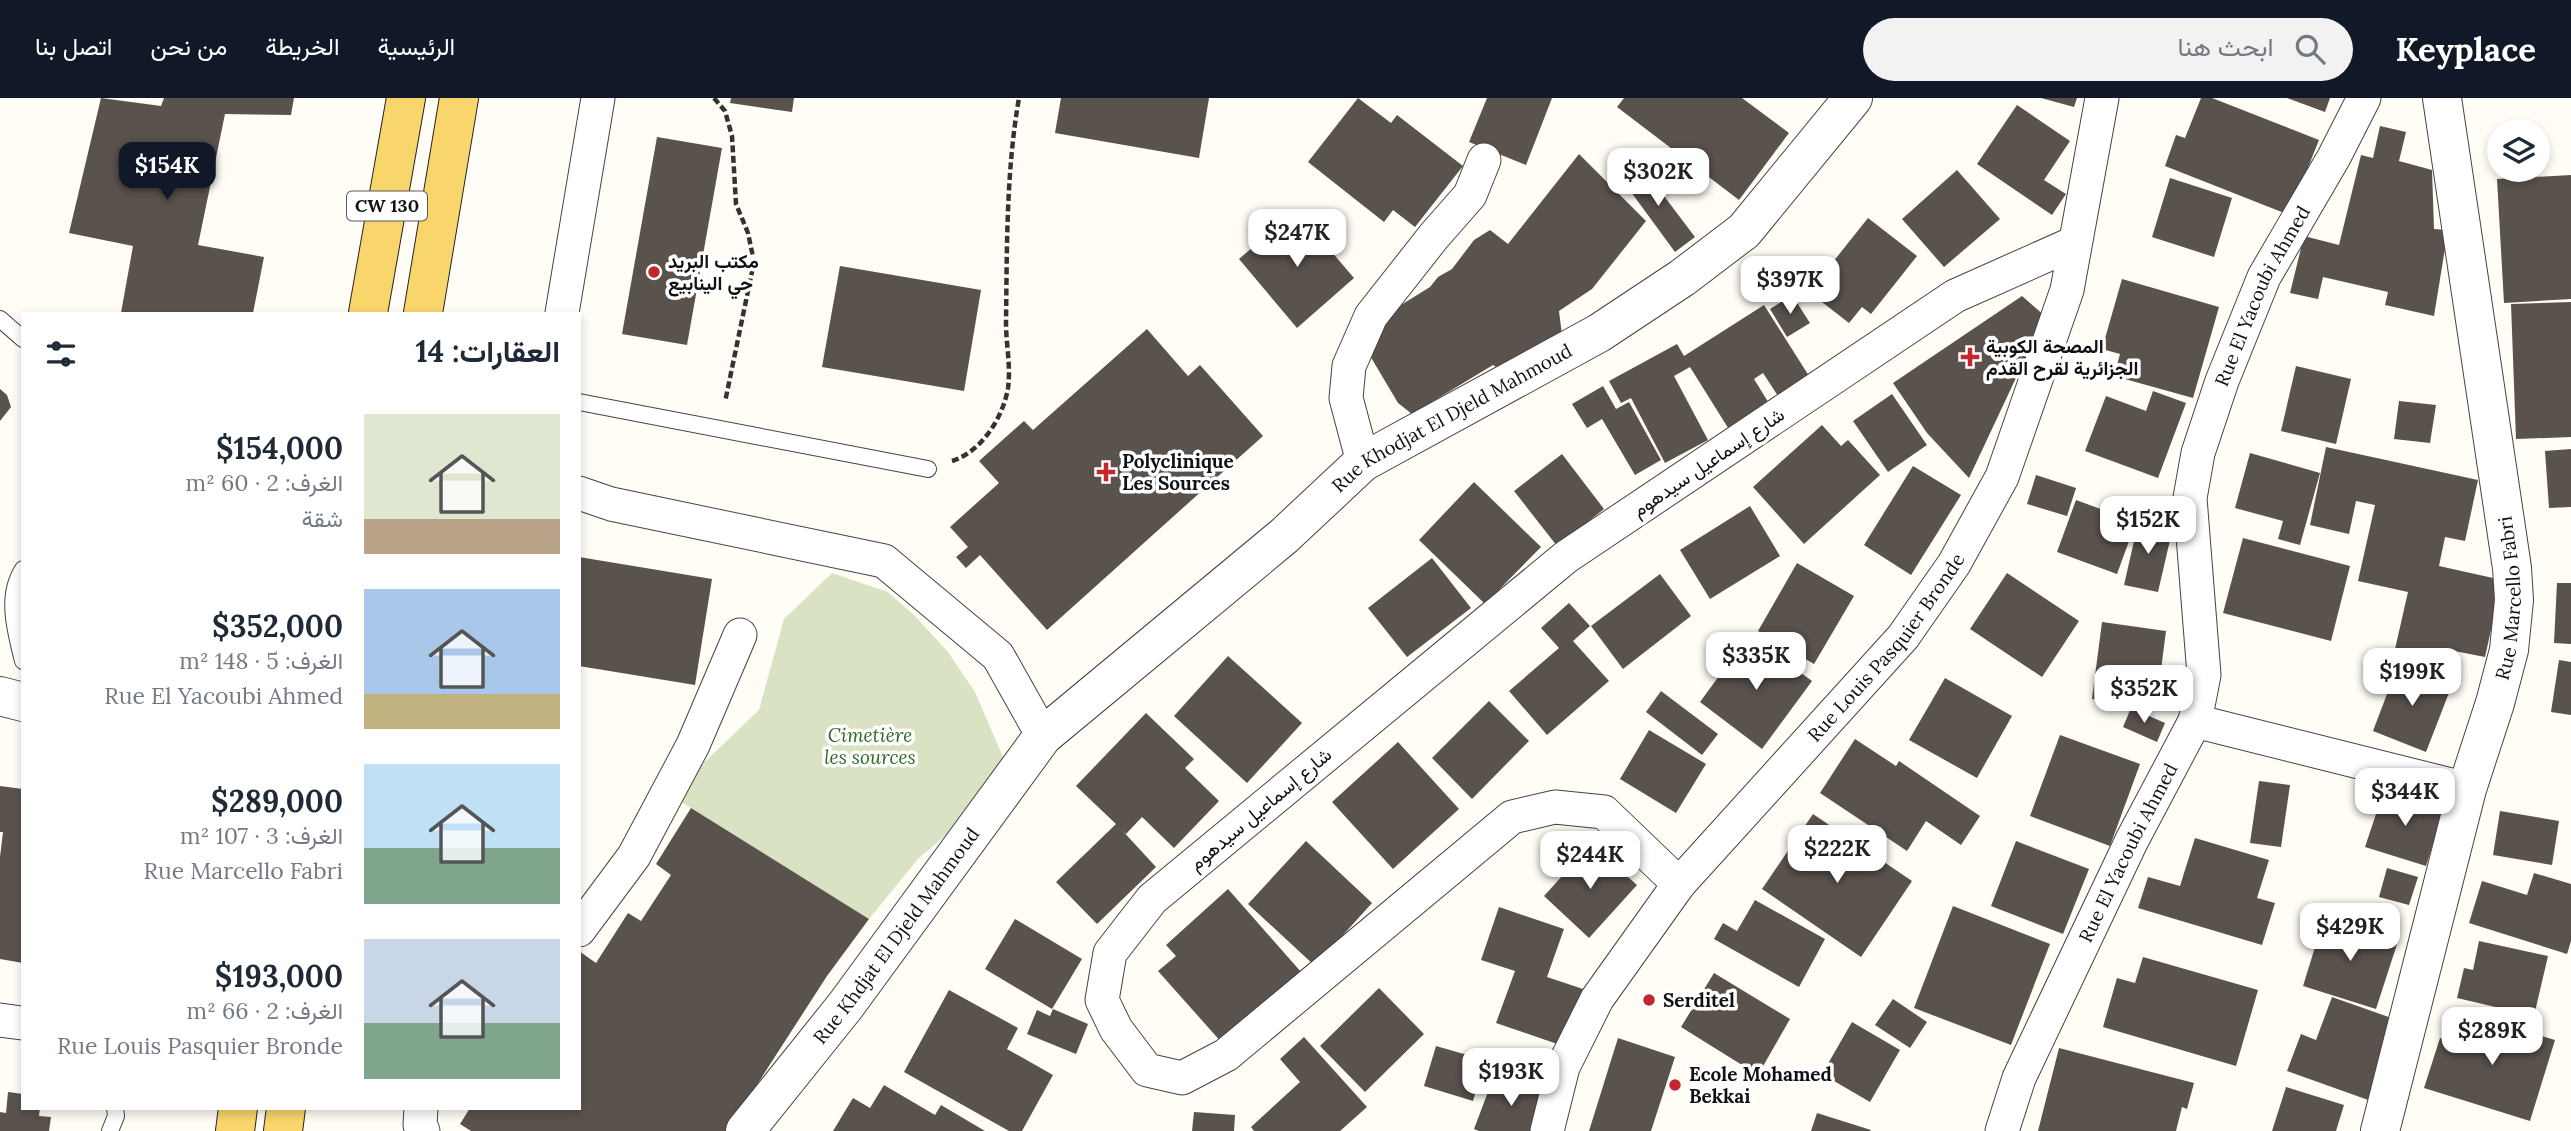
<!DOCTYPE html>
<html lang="ar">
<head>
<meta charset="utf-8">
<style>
  :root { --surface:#fff; --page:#f2f2f3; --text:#1f2937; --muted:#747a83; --accent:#111827 }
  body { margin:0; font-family:Lora,Vazirmatn,serif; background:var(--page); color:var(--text); direction:rtl; height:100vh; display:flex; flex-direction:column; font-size:26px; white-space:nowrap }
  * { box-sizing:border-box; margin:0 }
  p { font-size:23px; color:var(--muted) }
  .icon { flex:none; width:38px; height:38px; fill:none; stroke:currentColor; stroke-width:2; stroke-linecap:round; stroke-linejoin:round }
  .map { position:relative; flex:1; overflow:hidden; direction:ltr }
  .details { position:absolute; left:21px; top:214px; width:560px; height:798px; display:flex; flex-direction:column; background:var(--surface); border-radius:0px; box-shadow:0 4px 10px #0003; direction:rtl }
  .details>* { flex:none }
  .tools { position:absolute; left:2487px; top:21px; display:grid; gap:14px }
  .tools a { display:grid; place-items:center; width:63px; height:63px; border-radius:50%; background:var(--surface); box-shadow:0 4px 10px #0003; font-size:35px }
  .price { position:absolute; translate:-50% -60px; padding:0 16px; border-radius:14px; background:#fff; color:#222; font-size:23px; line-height:46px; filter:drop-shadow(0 2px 4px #0008) }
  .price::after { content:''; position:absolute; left:50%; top:42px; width:21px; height:16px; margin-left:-10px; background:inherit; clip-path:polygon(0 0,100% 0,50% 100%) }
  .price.current { background:var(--accent); color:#fff }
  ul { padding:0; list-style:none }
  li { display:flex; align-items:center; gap:21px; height:175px; padding:0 21px }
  li span { display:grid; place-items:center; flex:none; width:196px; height:140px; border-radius:0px; color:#555 }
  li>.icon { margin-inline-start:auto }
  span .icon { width:84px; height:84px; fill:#fffc; stroke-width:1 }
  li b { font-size:30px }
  h2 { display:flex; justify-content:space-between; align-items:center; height:84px; padding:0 21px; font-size:30px }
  header { display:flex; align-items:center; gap:42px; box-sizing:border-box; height:98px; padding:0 35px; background:var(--accent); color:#fff }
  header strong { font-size:33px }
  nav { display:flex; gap:38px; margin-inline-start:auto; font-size:24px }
  .search { width:490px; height:63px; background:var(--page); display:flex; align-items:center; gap:18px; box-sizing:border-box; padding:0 24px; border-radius:38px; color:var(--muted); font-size:26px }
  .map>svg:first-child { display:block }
  .cemetery { fill:#d9e3c4 }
  .building { fill:#5a524d }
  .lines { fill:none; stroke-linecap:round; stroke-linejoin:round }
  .service-casing { stroke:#444; stroke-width:18 }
  .minor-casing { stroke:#444; stroke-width:35 }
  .tertiary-casing { stroke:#444; stroke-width:40 }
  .primary-casing { stroke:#222; stroke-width:40 }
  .path { stroke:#333; stroke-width:4.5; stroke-dasharray:7 3.5; stroke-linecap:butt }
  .service { stroke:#fff; stroke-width:16 }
  .minor { stroke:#fff; stroke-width:33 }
  .tertiary { stroke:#fff; stroke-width:38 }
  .primary { stroke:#f9d66b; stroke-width:38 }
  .poi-dot { fill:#c4262e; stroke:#fff; stroke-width:2.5 }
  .labels { text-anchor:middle; stroke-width:7; stroke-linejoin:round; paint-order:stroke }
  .shield { fill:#fff; stroke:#585858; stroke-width:2 }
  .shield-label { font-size:18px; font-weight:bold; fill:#111 }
  .poi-label { font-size:19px; font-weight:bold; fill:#111; stroke:#fff; text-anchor:start }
  .street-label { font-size:19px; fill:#111; stroke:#fff }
  .park-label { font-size:19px; font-style:italic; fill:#2f6b1f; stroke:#fff }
</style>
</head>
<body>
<header>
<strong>Keyplace</strong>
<div class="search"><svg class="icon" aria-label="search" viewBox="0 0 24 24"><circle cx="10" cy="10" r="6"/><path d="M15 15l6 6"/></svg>ابحث هنا</div>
<nav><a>الرئيسية</a><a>الخريطة</a><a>من نحن</a><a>اتصل بنا</a></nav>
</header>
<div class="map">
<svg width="2571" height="1033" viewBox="0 0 2571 1033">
  <rect width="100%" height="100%" fill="#fffdf5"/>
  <polygon class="cemetery" points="832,475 888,494 915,518 948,554 975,594 1012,680 918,761 869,821 670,697 759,612 784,521"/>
  <g class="building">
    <polygon points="101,0 161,8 164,0 294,0 291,17 225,16 198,147 264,159 253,215 121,215 133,148 69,135"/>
    <polygon points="731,0 794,0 792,14 730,5"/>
    <polygon points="1061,0 1209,0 1199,60 1055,35"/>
    <polygon points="1358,0 1391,25 1397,17 1463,68 1415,129 1393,112 1384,124 1308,64"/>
    <polygon points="1487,0 1552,0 1526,67 1469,44"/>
    <polygon points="1624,0 1742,0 1789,35 1739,102 1617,9"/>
    <polygon points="2041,0 2077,0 2074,9"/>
    <polygon points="2201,0 2212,0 2319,42 2289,117 2165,68 2176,37 2185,40"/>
    <polygon points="2287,0 2330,0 2325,14"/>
    <polygon points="2017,7 2070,43 2044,82 2066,96 2052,117 1977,66"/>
    <polygon points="2380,28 2406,34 2399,63 2432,72 2434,131 2448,132 2434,218 2385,207 2388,194 2323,179 2318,201 2290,195 2304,138 2339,147 2361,57 2373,60"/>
    <polygon points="657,39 722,50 687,247 622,236"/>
    <polygon points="1579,56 1646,123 1592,191 1559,213 1562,237 1501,272 1493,267 1412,316 1398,305 1366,251 1401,207 1430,189 1438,179 1452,171 1474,142 1490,132 1508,146"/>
    <polygon points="1639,65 1695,139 1675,154 1620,79"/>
    <polygon points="1957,72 2000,121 1944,169 1902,121"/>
    <polygon points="2571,77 2571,201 2504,205 2497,81"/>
    <polygon points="2170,80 2232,100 2214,159 2152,139"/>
    <polygon points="1296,112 1354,180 1297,230 1239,161"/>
    <polygon points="1868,120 1917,158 1871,216 1862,209 1849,225 1809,194"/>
    <polygon points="840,168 981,192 964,293 822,269"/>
    <polygon points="2122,181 2219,209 2193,300 2114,278 2120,256 2102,251"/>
    <polygon points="1792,197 1810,225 1787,239 1770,211"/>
    <polygon points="2022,198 2045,218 1969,380 1927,335 1893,285"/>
    <polygon points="2571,204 2571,339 2516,341 2511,206"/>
    <polygon points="1764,207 1809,278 1778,298 1763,275 1754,281 1770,307 1730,333 1690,269 1674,278 1708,342 1665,365 1631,300 1621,305 1609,283 1677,246 1684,258"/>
    <polygon points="1147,231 1188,278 1200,267 1263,338 1047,532 980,457 966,470 956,459 968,449 950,429 999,385 979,363 1024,323 1033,332"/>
    <polygon points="2296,268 2351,281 2336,346 2281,333"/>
    <polygon points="1603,288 1616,311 1629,304 1661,362 1635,377 1602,321 1587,330 1572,306"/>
    <polygon points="0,291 7,297 11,309 0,323"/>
    <polygon points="2153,293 2186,305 2158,380 2085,353 2106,298 2146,313"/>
    <polygon points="1892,296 1927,347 1888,374 1853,323"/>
    <polygon points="2399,303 2436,307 2430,345 2394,341"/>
    <polygon points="1822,327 1841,348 1848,342 1880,377 1804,446 1753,389"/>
    <polygon points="2326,349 2478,382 2465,443 2445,439 2439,468 2502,482 2485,559 2439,550 2436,560 2395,551 2408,494 2358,483 2375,407 2356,403 2349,436 2310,427"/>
    <polygon points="2571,351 2571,409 2549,410 2545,353"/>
    <polygon points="2250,355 2320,375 2300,447 2278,441 2283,423 2235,410"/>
    <polygon points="1562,356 1604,411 1557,448 1514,393"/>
    <polygon points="1913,368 1961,397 1911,477 1864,447"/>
    <polygon points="2036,377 2076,390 2067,418 2027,406"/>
    <polygon points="1474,384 1541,449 1485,506 1419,442"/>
    <polygon points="2076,402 2136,424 2117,476 2057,454"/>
    <polygon points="1750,408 1780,458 1710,501 1680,452"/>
    <polygon points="2139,421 2173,429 2158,494 2124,487"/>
    <polygon points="2243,440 2350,468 2331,543 2223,515"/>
    <polygon points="579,459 712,481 695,587 579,568"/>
    <polygon points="1432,460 1471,510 1407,559 1368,510"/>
    <polygon points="1797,465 1854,498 1814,566 1758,533"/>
    <polygon points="2007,475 2079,523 2042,579 1970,531"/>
    <polygon points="1660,476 1691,518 1623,571 1591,528"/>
    <polygon points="2557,485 2571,485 2571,546 2554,545"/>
    <polygon points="1569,505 1590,528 1573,543 1609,583 1547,637 1509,593 1559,550 1541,530"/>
    <polygon points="2102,524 2166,533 2156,610 2092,601"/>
    <polygon points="1749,537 1812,583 1762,651 1700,604"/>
    <polygon points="1228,558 1302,625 1247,685 1174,618"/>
    <polygon points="2559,562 2571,564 2571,617 2551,614"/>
    <polygon points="2398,567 2452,587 2426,654 2373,633"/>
    <polygon points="1945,580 2012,618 1977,680 1909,642"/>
    <polygon points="1661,593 1718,636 1702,657 1646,614"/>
    <polygon points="1489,603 1529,643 1472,701 1432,660"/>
    <polygon points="2131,610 2165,625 2157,644 2123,629"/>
    <polygon points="1146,615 1194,661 1185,670 1219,703 1174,750 1142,719 1126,736 1120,730 1156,769 1097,826 1056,784 1116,726 1076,688"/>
    <polygon points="1649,632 1706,666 1676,715 1620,681"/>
    <polygon points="2060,637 2140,666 2110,748 2030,718"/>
    <polygon points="1855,641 1896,668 1899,663 1980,718 1961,747 1926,723 1907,753 1820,695"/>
    <polygon points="1398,644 1459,711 1393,771 1332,704"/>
    <polygon points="2259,683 2290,687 2281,749 2250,745"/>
    <polygon points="0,688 23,691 23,865 0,861 0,759 3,734 0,734"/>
    <polygon points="2384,692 2444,711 2426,768 2365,749"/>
    <polygon points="691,710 869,821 827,878 727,1033 471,1033 460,1026 470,1010 579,1010 579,853 596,865 628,815 641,823 671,777 656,766"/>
    <polygon points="2500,713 2559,723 2552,767 2493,757"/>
    <polygon points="1813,716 1912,783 1861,859 1762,791"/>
    <polygon points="2195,740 2269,762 2257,800 2275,805 2262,847 2138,810 2148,779 2180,788"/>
    <polygon points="1306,743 1372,805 1315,868 1248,806"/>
    <polygon points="2016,743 2089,771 2063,836 1991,808"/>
    <polygon points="1591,746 1637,787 1589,840 1544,798"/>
    <polygon points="2387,770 2418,779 2409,807 2379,799"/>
    <polygon points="2534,775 2571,786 2571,843 2567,856 2469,825 2482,783 2527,797"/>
    <polygon points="1228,791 1302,875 1223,946 1158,873 1176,858 1166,847"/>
    <polygon points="1755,802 1825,841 1799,889 1714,841 1723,825 1737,833"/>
    <polygon points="1953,808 2050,846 2011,947 1914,910"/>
    <polygon points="1499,809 1564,831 1547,879 1586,892 1566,949 1496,925 1515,873 1481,862"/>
    <polygon points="2324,820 2398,843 2376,911 2303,888"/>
    <polygon points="1015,821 1082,861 1052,911 985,871"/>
    <polygon points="2479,843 2548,858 2534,918 2457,900 2464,870 2473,872"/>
    <polygon points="2143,859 2258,892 2236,968 2103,929 2117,880 2135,885"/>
    <polygon points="1714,875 1790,921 1758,977 1681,929"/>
    <polygon points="1379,890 1424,936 1365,994 1320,948"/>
    <polygon points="949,892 1018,930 1007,951 1053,977 1022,1033 1009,1033 904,974"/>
    <polygon points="2332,899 2400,923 2371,1003 2287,973 2301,936 2316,942"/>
    <polygon points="1893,901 1927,924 1910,950 1875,927"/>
    <polygon points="1053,911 1088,926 1076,956 1027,936 1037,912 1050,918"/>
    <polygon points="2467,915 2555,942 2530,1023 2424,990 2440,940 2458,946"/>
    <polygon points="1852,924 1900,952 1870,1004 1822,976"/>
    <polygon points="1304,939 1367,1009 1340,1033 1254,1033 1251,1029 1300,984 1280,961"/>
    <polygon points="1618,940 1675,959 1651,1033 1589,1033"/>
    <polygon points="1436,948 1485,962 1473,1003 1424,988"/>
    <polygon points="2059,950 2194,985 2187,1011 2182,1009 2176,1033 2038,1033"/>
    <polygon points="1494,978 1550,998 1537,1033 1479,1033 1474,1031"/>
    <polygon points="884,987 935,1017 941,1007 985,1033 833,1033 853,1000 870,1010"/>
    <polygon points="2286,989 2344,1007 2336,1033 2272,1033"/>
    <polygon points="8,994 23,996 23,1010 40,1010 39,1018 51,1019 49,1033 0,1033 0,1014 6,1015"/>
    <polygon points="1194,1014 1235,1017 1234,1033 1192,1033"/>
    <polygon points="1817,1015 1871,1032 1870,1033 1811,1033"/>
  </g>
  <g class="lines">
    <defs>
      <g id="service">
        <polyline points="0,221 23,241"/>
        <polyline points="579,304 928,371"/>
        <path d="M23,471C5,499 16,534 23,563"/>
        <polyline points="110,1033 116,1018 115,1010"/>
      </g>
      <g id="minor">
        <polyline points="562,215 598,0"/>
        <polyline points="1363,364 1346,300 1349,268 1371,218 1434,138 1470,97 1484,62"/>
        <polyline points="579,395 611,406 884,463 998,558 1043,638"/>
        <polyline points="2195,623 2467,691"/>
        <polyline points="1679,786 1604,714 1555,709 1512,719 1226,957 1182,980 1147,972 1116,931 1102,902 1110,855 1152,801 1566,459 1955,198 2074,145"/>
        <polyline points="579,832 634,758 693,647 740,537"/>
        <polyline points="0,922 22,925"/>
        <polyline points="421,1010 420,1027 423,1033"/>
        <path id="s1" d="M1547,1033L1563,969L1597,901L1679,786L1903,539L1954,466L2002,379L2067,192L2102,0"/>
        <path id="s2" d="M2002,1033L2019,980L2132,742L2195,623L2204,577L2190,400L2198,355L2222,283L2264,179L2334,59L2364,0"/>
      </g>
      <g id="tertiary">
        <polyline points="0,598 23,604"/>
        <path id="s3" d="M745,1033L846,907L1043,638L1284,438L1363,364L1599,235L1682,180L1744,133L1853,0"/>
        <path id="s4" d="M2380,1033L2467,691L2495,605L2509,552L2514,502L2512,470L2442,0"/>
      </g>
      <g id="primary">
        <polyline points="368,215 406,0"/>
        <polyline points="423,215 459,0"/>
        <polyline points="235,1033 238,1010"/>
        <polyline points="283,1033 286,1010"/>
      </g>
    </defs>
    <use href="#service" class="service-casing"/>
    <use href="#minor" class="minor-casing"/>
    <use href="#tertiary" class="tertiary-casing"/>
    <use href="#primary" class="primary-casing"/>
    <g class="path">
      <polyline points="714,0 725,13 732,38 736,106 748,135 754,164 725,304"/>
      <path d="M952,363C981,354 1003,320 1008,290C1011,269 1006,246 1006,225C1007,151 1006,74 1019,0"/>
    </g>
    <use href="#service" class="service"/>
    <use href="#minor" class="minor"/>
    <use href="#tertiary" class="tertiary"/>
    <use href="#primary" class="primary"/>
  </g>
  <g class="poi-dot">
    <circle cx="654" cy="174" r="7"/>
    <path d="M1966.5 248.5h7v7h7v7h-7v7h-7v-7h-7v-7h7z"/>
    <path d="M1102.5 363.5h7v7h7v7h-7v7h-7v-7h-7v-7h7z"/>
    <circle cx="1649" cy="902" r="7"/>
    <circle cx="1675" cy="987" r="7"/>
  </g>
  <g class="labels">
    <rect class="shield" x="347" y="93.5" width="80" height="29" rx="5"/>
    <g class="shield-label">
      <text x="387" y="114">CW 130</text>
    </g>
    <g class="poi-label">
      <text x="668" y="170">مكتب البريد<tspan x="668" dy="22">حي الينابيع</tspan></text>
      <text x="1986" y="255">المصحة الكوبية<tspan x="1986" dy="22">الجزائرية لقرح القدم</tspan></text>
      <text x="1122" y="370">Polyclinique<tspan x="1122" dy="22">Les Sources</tspan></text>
      <text x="1663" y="909">Serditel</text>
      <text x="1689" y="983">Ecole Mohamed<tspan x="1689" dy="22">Bekkai</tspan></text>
    </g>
    <g class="street-label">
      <text dy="7" stroke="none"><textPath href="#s2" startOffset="894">Rue El Yacoubi Ahmed</textPath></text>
      <text dy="7" stroke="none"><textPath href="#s3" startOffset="1015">Rue Khodjat El Djeld Mahmoud</textPath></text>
      <text transform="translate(1708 364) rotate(-34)" y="7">شارع إسماعيل سيدهوم</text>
      <text dy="7" stroke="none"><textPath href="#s4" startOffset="550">Rue Marcello Fabri</textPath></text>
      <text dy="7" stroke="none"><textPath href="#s1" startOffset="598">Rue Louis Pasquier Bronde</textPath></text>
      <text transform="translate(1260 711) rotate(-40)" y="7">شارع إسماعيل سيدهوم</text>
      <text dy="7" stroke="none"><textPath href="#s2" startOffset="306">Rue El Yacoubi Ahmed</textPath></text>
      <text dy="7" stroke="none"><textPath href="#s3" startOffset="247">Rue Khdjat El Djeld Mahmoud</textPath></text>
    </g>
    <g class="park-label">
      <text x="870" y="644">Cimetière<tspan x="870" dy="22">les sources</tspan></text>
    </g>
  </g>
</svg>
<div class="tools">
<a><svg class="icon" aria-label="layers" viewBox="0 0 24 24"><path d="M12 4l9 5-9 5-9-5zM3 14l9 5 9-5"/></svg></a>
</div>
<b class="price current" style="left:167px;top:104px">$154K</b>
<b class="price" style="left:1658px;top:110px">$302K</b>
<b class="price" style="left:1297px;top:171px">$247K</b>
<b class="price" style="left:1790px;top:218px">$397K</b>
<b class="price" style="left:2148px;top:458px">$152K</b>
<b class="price" style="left:1756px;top:594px">$335K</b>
<b class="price" style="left:2412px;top:610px">$199K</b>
<b class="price" style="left:2144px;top:627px">$352K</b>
<b class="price" style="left:2405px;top:730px">$344K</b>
<b class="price" style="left:1837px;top:787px">$222K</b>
<b class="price" style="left:1590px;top:793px">$244K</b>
<b class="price" style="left:2350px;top:865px">$429K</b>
<b class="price" style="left:2492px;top:969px">$289K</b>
<b class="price" style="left:1511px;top:1010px">$193K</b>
<section class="details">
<h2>العقارات: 14<svg class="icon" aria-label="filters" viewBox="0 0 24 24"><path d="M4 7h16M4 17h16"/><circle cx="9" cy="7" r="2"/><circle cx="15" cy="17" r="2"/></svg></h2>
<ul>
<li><span style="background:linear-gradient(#dfe7d0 75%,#b9a48a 0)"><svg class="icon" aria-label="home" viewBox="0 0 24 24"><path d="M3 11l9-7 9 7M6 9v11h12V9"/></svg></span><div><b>$154,000</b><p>الغرف: 2 · 60 m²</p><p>شقة</p></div></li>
<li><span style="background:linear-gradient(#a9c7e8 75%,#c2b280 0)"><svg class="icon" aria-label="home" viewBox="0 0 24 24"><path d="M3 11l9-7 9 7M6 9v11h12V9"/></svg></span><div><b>$352,000</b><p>الغرف: 5 · 148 m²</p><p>Rue El Yacoubi Ahmed</p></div></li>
<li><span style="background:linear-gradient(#bfe0f5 60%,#7fa58c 0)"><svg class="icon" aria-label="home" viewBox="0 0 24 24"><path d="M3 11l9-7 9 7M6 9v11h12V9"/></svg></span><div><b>$289,000</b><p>الغرف: 3 · 107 m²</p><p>Rue Marcello Fabri</p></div></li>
<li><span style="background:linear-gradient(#c9d6e8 60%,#7fa58c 0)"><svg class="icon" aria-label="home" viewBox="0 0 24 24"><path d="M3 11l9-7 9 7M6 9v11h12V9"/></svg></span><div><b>$193,000</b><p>الغرف: 2 · 66 m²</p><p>Rue Louis Pasquier Bronde</p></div></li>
</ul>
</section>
</div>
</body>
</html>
